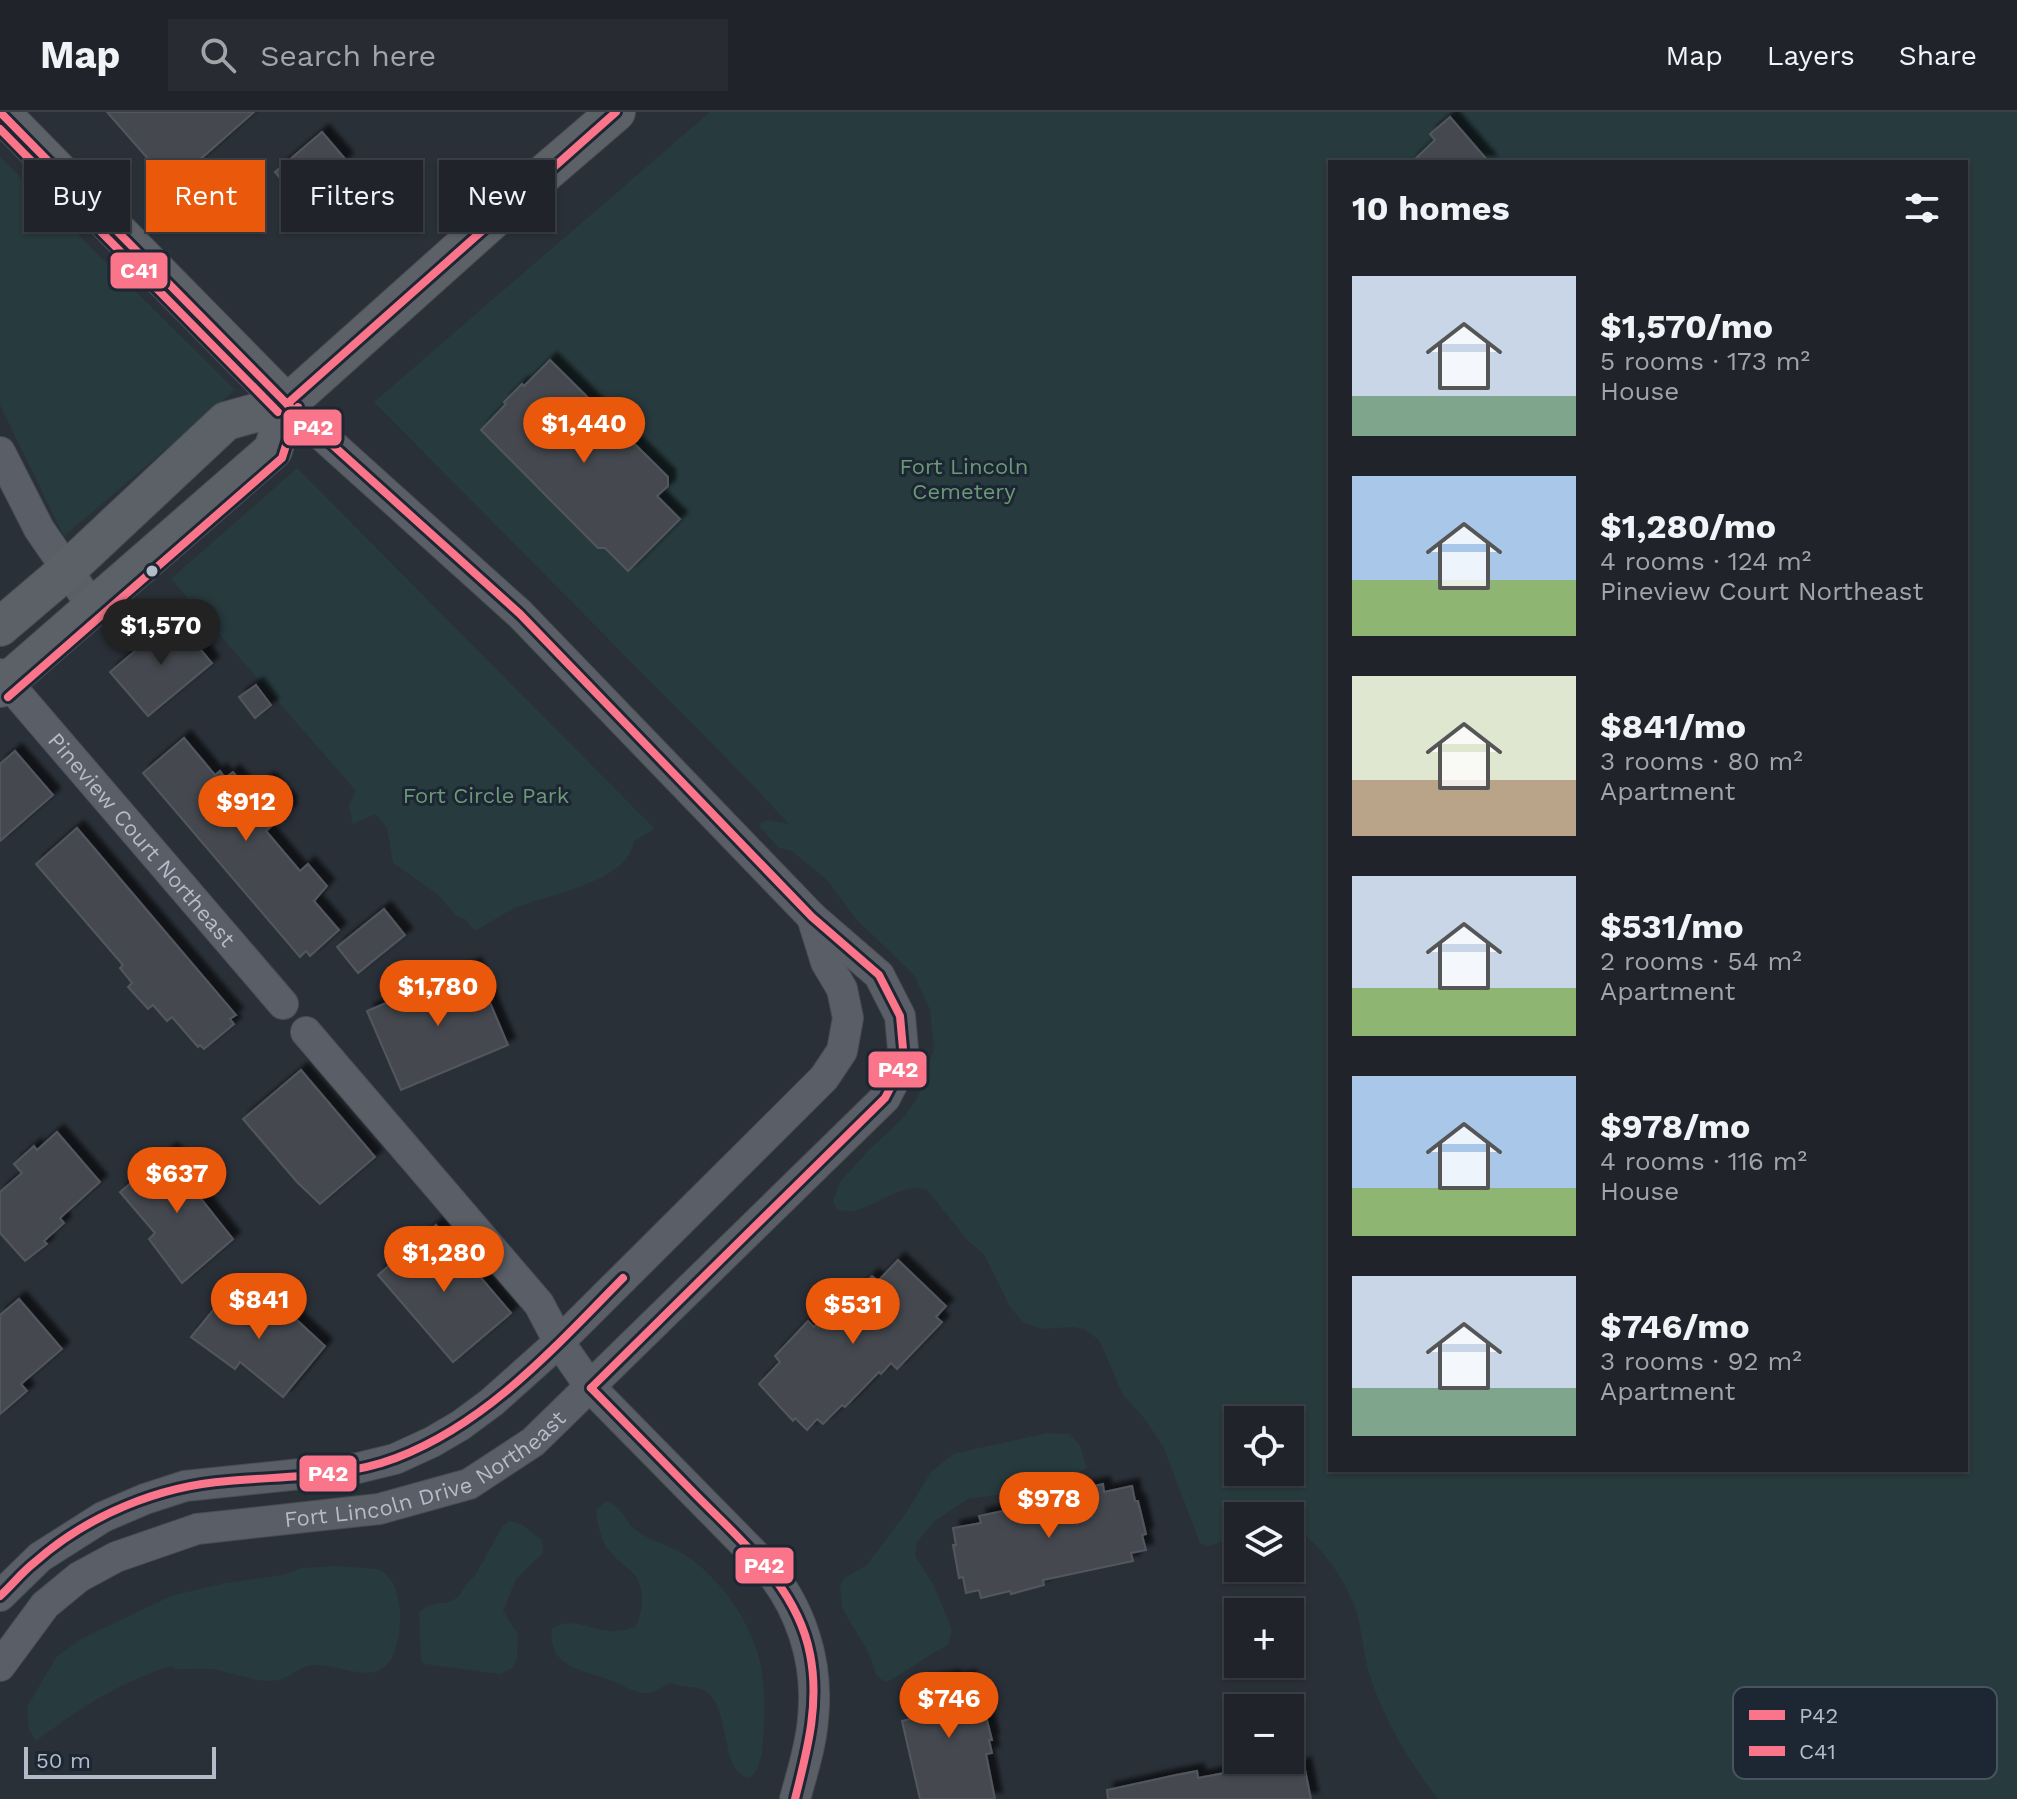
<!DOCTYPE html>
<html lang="en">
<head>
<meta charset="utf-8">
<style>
  :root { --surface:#20242a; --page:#282c32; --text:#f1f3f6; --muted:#a2a4a8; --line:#3d4147; --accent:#ea580c }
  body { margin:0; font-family:"Work Sans",sans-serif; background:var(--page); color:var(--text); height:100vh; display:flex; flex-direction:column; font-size:30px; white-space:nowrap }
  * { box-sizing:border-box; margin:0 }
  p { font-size:26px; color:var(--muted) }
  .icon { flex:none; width:44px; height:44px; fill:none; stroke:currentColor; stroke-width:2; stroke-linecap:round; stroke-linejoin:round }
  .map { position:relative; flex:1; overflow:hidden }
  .details { position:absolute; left:1328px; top:48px; width:640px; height:1312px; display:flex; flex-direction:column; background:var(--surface); border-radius:0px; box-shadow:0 2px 6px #0004,0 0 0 2px var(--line) }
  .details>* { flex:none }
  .banner { position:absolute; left:24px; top:48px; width:760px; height:72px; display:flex; gap:16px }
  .fabs { position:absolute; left:1224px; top:1294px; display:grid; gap:16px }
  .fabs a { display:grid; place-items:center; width:80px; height:80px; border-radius:0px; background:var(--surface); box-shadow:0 2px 6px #0004,0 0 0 2px var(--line); font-size:40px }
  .scale { position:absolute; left:24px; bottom:20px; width:192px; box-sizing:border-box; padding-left:8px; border:4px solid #b4bcc9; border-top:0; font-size:22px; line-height:28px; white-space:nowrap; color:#b4bcc9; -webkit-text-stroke:6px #1d2633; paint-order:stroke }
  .price { position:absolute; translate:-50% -68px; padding:0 18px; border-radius:28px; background:var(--accent); color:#fff; font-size:26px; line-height:52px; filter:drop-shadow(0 2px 4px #0008) }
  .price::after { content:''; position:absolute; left:50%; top:48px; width:24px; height:18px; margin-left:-12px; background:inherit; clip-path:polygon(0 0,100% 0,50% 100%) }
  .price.on { background:#222; color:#fff }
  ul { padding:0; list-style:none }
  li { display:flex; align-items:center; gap:24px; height:200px; padding:0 24px }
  li span { display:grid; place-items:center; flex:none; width:224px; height:160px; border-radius:0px; color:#555 }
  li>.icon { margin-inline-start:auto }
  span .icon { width:96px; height:96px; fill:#fffc; stroke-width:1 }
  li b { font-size:34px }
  h2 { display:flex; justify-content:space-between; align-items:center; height:96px; padding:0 24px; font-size:34px }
  .tag { padding:0 28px; border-radius:0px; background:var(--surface); box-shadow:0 2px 6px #0004,0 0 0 2px var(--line); font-size:28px; line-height:72px }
  .tag.on { background:var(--accent); color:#fff }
  header { display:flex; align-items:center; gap:48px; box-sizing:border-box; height:112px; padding:0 40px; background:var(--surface); border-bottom:2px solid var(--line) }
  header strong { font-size:38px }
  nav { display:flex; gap:44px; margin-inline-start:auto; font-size:28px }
  .search { width:560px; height:72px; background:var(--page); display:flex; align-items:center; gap:20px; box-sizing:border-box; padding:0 28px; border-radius:0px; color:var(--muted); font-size:30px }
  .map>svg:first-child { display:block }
  .green { fill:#273a3e; fill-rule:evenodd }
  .building { fill:#444950; stroke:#52575f; stroke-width:2; filter:url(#shadow) }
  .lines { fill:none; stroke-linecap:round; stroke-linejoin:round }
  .minor-casing { stroke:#484c53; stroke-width:32 }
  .major-casing { stroke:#484c55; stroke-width:40 }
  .minor { stroke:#5a5e66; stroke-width:30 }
  .major { stroke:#5c6168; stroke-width:38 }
  .bus-1-casing { stroke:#1d2633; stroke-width:14 }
  .bus-2-casing { stroke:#1d2633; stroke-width:14 }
  .bus-1 { stroke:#fa758a; stroke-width:8 }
  .bus-2 { stroke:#fa758a; stroke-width:8 }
  .bus-dot { fill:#b4bcc9; stroke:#1d2633; stroke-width:3 }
  .labels { text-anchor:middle; stroke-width:6; stroke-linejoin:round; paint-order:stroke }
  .park-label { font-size:22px; fill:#6b9a76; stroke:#1d2633 }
  .street-label { font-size:22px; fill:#b4bcc9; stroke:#1d2633 }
  .key { fill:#1d2633; stroke:#4a5360; stroke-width:2 }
  .key-label { font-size:22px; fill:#b4bcc9 }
  .line-badge { stroke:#1d2633; stroke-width:3 }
  .badge-label { font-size:22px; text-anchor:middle; font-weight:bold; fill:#fff }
</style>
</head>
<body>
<header>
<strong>Map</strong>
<div class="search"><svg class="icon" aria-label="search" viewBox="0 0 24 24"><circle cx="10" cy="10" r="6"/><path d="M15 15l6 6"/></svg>Search here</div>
<nav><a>Map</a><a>Layers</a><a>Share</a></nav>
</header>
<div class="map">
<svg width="2017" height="1687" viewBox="0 0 2017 1687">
  <defs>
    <filter id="shadow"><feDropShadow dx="7" dy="-7" stdDeviation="2" flood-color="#0009"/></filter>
  </defs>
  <rect width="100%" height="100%" fill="#2a3038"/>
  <g class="green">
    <path d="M710,0H2017V1687H1438C1408,1648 1382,1605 1368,1558C1363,1538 1362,1517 1356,1498C1343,1463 1320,1432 1290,1411V1404H1238V1424L1209,1434L1200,1431L1163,1334L1144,1306L1123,1283L1099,1228L1084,1217L1073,1215L1041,1217L1024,1211L1010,1195L984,1142L969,1130L926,1077C893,1070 864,1108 837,1097L833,1089L840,1070L867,1040L904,1005L918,984L934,937L930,898L914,863L855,806L828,769L792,739L779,736L760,715L761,711L767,708L789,712L743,663L374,290ZM1330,50H1966V1358H1330ZM1238,1308H1290V1360H1238Z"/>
    <polygon points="0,45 235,278 64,424 0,293"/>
    <path d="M297,356L655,717L634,729C628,771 547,782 513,797C500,803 488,812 475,819L465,807L458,805L437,782L393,751L387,716L375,702L353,712L349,693L356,679L171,467Z"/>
    <path d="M1047,1321L1070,1322L1080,1334L1087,1356L1076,1362L997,1383L968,1387L936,1408L917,1430L915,1444L933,1472L952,1517L948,1533C925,1544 907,1561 885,1570L876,1563L870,1543L842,1496L840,1475L844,1466L867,1453L906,1401L931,1360L953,1342Z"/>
    <path d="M606,1389C622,1394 624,1409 636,1418C651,1430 670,1433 685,1443C719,1465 749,1507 759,1546C764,1565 765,1589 764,1608C763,1626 765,1652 750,1666C719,1661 732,1600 707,1580C699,1573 683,1577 671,1571C664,1574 655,1580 648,1581C635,1582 623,1573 612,1569C585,1558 547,1557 552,1517C570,1504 589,1517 609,1519C618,1520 627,1517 635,1515C644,1501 645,1474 633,1461C626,1454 617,1448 610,1440C601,1430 597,1411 596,1398Z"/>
    <path d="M509,1409L521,1412L542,1428L543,1441L516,1467L503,1499L518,1522L517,1546L512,1556L500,1562L424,1552L421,1548L419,1501C428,1490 439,1493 451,1489C464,1484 464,1470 475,1464L502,1415Z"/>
    <path d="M336,1454L378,1457C395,1465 397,1481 400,1498C401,1512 399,1528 394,1541C379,1578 342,1551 312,1553C299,1554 292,1565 279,1568C260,1572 237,1562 218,1558C204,1556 189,1557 175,1557L171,1554C114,1573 84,1594 36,1629L29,1617L27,1595L57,1544L83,1526L171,1484L225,1471L282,1463L302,1456Z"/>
  </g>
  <g class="building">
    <polygon points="107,0 254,0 171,73"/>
    <polygon points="1450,5 1489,50 1412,50 1435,28 1430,22"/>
    <polygon points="322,20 346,48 299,88 275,60"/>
    <polygon points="550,248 668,365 668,374 657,384 680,407 628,459 605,436 598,436 481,318 506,292 504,290 522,272 524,274"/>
    <polygon points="174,506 212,551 148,604 110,560"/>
    <polygon points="256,573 271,593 255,606 239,585"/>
    <polygon points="184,626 215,663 220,659 225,666 233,660 251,681 266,668 269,668 290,692 288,695 290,698 266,719 300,759 308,752 327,774 314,789 339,818 310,844 306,839 300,845 143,661"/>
    <polygon points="15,639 53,683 0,729 0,652"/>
    <polygon points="77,716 236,903 230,907 234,912 204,937 200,933 198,935 172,905 167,909 153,893 148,897 128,875 132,871 120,856 123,853 36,752"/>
    <polygon points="384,797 405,823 358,861 337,835"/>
    <polygon points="474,853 508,933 401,978 367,899"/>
    <polygon points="301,958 375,1045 320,1092 297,1070 243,1007"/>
    <polygon points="57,1020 100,1070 60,1106 64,1111 44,1129 47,1132 25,1149 0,1121 0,1080 22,1061 14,1052 34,1034 37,1038"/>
    <polygon points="170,1038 208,1076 199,1084 233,1127 182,1171 149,1127 155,1121 120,1080"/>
    <polygon points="436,1113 511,1201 453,1250 378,1163"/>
    <polygon points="898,1148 946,1194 936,1205 942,1210 897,1257 891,1251 881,1262 879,1260 845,1295 842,1293 823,1312 817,1307 807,1318 795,1306 793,1309 759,1272 780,1250 775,1244 808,1209 814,1215 824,1204 829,1208 872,1164 878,1169"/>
    <polygon points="233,1174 254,1191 256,1187 278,1205 285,1197 325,1234 283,1285 240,1250 235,1257 191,1225"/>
    <polygon points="19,1187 62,1237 21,1272 27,1279 0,1302 0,1203"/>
    <polygon points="1103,1372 1104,1380 1132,1374 1135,1389 1138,1389 1146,1422 1142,1423 1146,1438 1131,1441 1133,1449 1043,1468 1044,1473 1011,1482 1010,1479 981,1486 979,1478 966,1481 963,1465 959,1466 953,1433 956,1433 953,1416 981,1411 979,1404 1055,1388 1054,1383"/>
    <polygon points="953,1565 954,1568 969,1565 972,1579 979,1577 992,1628 989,1628 992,1641 986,1642 995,1687 920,1687 902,1609 910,1607 904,1578 917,1575 916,1572"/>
    <polygon points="1288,1649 1290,1656 1304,1653 1311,1687 1108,1687 1107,1678 1176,1663 1197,1659 1198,1666"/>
  </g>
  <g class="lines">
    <defs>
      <g id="minor">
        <polyline points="0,340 39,417 92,494"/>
        <path id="s1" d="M0,562L283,892"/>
        <path d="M306,920L539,1192L559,1230L591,1276L763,1451C801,1494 819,1550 813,1607C811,1634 802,1661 795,1687"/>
        <polyline points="0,1484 40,1445 103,1405 145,1387 185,1374 358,1356 395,1347 432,1330 461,1313 492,1290 559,1230 824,966 842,939 848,906 842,877 826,850 812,805"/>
        <path id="s2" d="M0,1554L45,1493L79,1465L116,1445L197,1417L379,1397L469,1372L533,1330L885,986L896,965L903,937L900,904L879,863L812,805L520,502L287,292"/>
      </g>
      <g id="major">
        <polyline points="0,0 287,292"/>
        <polyline points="0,515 67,458 226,309 287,292 545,61 616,0"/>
        <polyline points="0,576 273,338 287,292"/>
      </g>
    </defs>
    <use href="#minor" class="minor-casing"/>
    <use href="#major" class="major-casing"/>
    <use href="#minor" class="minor"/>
    <use href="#major" class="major"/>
    <defs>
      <g id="bus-1">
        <polyline points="0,0 287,292 520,502 812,805 879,863 900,904 903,937 896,965 885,986 591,1276"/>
        <polyline points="287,292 616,0"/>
        <path d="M591,1276C625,1311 660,1346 694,1381C740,1428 797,1474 810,1542C820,1592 807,1639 795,1687"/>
        <path d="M0,1484C12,1473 22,1460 35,1450C87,1404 158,1374 228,1369C282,1364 344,1366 396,1346C488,1311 556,1234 623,1166"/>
      </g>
      <g id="bus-2">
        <polyline points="0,17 278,300"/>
        <polyline points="8,585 282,346 298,295"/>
      </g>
    </defs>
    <use href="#bus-1" class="bus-1-casing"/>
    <use href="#bus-2" class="bus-2-casing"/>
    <use href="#bus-1" class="bus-1"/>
    <use href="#bus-2" class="bus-2"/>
  </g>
  <circle class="bus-dot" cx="152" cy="459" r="7"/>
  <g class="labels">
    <g class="park-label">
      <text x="964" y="362">Fort Lincoln<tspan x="964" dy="25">Cemetery</tspan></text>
      <text x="486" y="691">Fort Circle Park</text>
    </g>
    <g class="street-label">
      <text dy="8" stroke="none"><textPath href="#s1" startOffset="218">Pineview Court Northeast</textPath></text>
      <text dy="8" stroke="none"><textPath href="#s2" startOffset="488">Fort Lincoln Drive Northeast</textPath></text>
    </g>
  </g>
  <rect x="1733" y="1575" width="264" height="92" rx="12" class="key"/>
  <rect x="1749" y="1598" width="36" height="10" fill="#fa758a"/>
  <rect x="1749" y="1634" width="36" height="10" fill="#fa758a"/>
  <g class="key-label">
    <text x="1799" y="1611">P42</text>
    <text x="1799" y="1647">C41</text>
  </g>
  <g class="line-badge">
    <rect x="109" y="139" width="60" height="39" rx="8" fill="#fa758a"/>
    <rect x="282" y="296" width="61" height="39" rx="8" fill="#fa758a"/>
    <rect x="867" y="938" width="61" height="39" rx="8" fill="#fa758a"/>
    <rect x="298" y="1342" width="60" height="39" rx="8" fill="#fa758a"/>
    <rect x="734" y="1434" width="61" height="39" rx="8" fill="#fa758a"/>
  </g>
  <g class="badge-label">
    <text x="139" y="166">C41</text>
    <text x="313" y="323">P42</text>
    <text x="898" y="965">P42</text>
    <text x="328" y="1369">P42</text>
    <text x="764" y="1461">P42</text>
  </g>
</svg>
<div class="fabs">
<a><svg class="icon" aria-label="locate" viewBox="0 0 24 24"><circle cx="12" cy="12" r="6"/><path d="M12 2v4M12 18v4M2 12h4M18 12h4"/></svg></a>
<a><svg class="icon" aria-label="layers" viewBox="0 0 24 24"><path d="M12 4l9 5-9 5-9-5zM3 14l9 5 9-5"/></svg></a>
<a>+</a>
<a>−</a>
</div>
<div class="scale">50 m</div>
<b class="price" style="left:584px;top:353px">$1,440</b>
<b class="price on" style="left:161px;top:555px">$1,570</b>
<b class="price" style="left:246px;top:731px">$912</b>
<b class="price" style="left:438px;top:916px">$1,780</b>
<b class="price" style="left:177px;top:1103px">$637</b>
<b class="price" style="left:444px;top:1182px">$1,280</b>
<b class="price" style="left:259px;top:1229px">$841</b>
<b class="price" style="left:853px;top:1234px">$531</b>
<b class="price" style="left:1049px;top:1428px">$978</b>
<b class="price" style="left:949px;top:1628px">$746</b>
<div class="banner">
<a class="tag">Buy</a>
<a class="tag on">Rent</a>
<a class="tag">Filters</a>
<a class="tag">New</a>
</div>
<section class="details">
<h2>10 homes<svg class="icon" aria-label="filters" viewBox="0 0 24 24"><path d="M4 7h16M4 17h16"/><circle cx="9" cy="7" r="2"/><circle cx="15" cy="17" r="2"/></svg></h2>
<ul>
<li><span style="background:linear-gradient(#c9d6e8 75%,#7fa58c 0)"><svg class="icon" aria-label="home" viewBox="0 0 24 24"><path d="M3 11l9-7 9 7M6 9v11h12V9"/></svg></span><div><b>$1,570/mo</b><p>5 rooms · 173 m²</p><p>House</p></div></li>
<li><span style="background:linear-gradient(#a9c7e8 65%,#8fb573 0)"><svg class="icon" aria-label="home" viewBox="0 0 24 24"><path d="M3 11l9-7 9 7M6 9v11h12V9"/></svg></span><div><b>$1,280/mo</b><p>4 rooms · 124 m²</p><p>Pineview Court Northeast</p></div></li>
<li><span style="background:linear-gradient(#dfe7d0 65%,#b9a48a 0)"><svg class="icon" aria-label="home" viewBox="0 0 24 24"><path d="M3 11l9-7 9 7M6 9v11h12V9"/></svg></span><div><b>$841/mo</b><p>3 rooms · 80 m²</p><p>Apartment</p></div></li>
<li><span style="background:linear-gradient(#c9d6e8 70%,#8fb573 0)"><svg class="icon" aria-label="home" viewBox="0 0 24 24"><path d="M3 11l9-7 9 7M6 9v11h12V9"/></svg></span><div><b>$531/mo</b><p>2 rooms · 54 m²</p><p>Apartment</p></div></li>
<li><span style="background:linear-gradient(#a9c7e8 70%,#8fb573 0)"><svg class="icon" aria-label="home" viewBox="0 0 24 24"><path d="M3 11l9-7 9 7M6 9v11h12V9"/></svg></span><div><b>$978/mo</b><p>4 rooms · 116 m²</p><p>House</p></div></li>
<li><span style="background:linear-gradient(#c9d6e8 70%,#7fa58c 0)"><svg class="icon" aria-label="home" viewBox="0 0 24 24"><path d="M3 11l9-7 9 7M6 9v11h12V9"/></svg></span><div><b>$746/mo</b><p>3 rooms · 92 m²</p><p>Apartment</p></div></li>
</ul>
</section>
</div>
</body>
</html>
